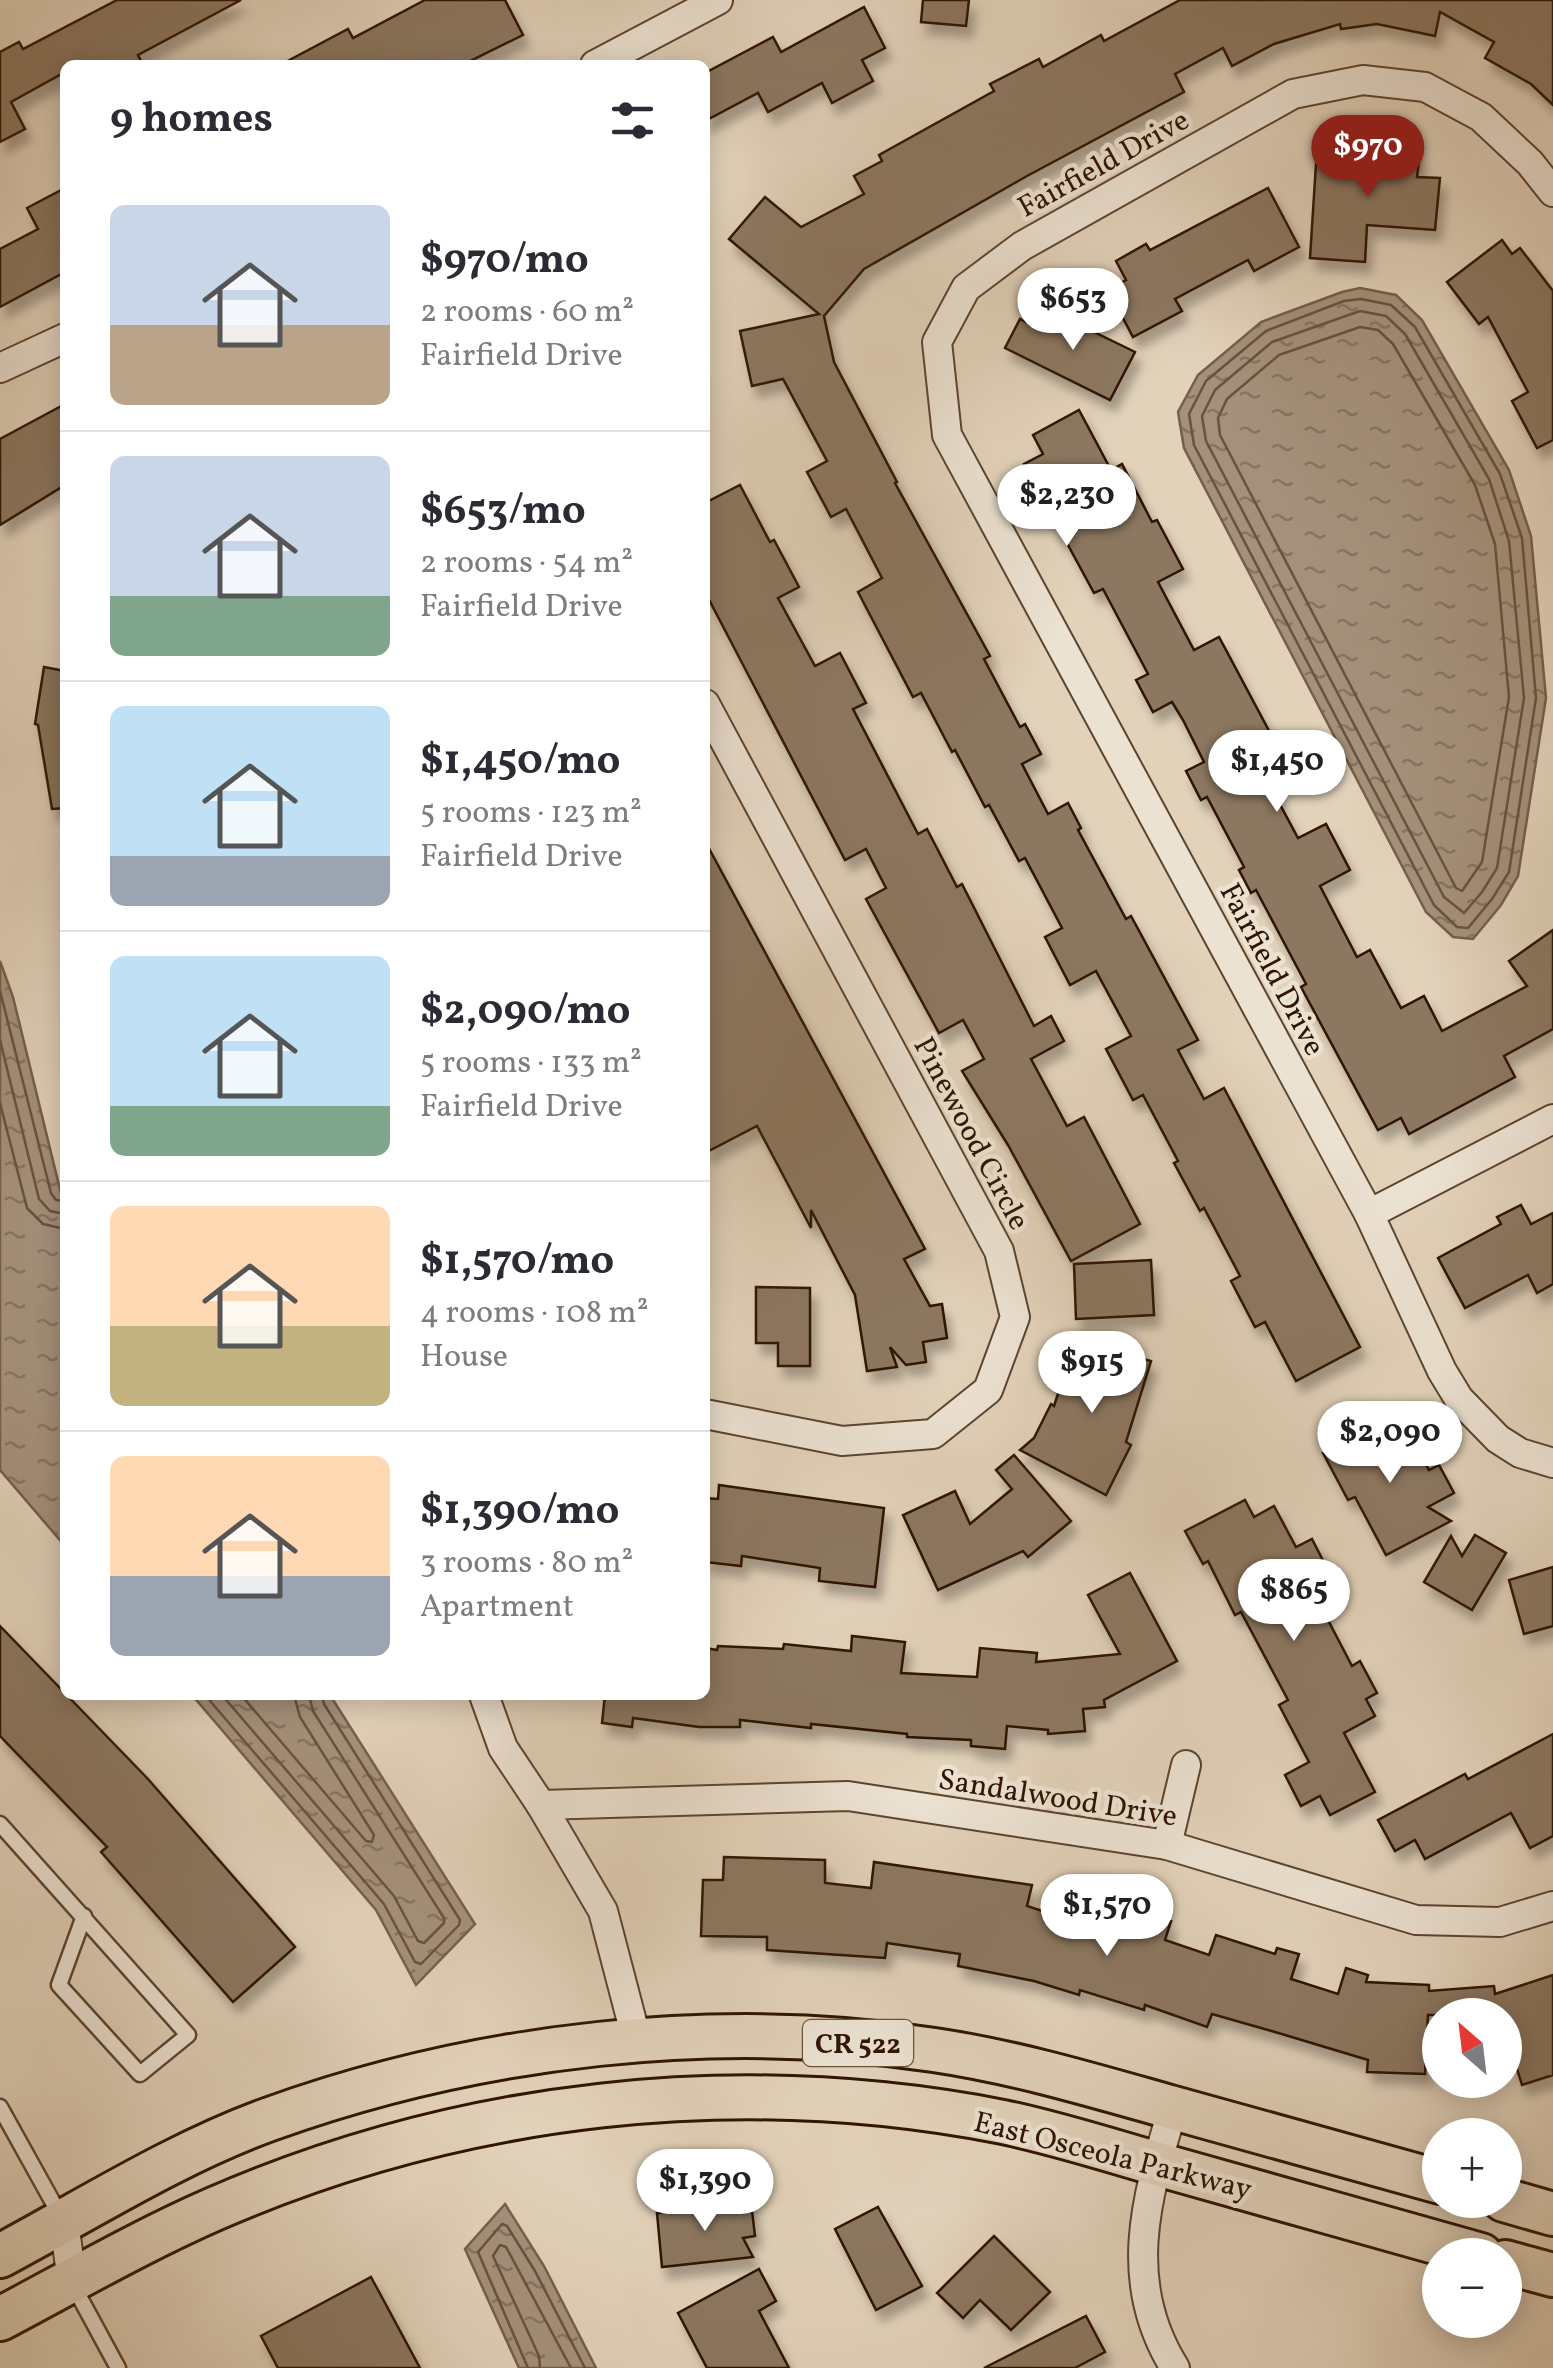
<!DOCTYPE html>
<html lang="en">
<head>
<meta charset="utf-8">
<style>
  :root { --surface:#fff; --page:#f7f7f7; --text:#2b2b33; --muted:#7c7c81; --line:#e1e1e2; --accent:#8f2418 }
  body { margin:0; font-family:Vollkorn,serif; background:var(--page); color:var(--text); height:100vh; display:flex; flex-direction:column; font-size:38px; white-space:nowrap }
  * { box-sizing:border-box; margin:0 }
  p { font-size:32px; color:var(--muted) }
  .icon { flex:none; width:55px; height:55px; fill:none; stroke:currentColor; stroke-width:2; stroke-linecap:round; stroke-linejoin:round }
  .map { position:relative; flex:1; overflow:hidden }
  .details { position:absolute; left:60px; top:60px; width:650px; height:1640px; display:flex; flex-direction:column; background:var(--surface); border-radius:15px; box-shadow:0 5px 25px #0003 }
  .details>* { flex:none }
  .needle { width:65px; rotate:332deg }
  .buttons { position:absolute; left:1422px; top:1998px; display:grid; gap:20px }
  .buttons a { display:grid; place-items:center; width:100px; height:100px; border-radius:50%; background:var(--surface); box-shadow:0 5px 25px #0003; font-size:50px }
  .price { position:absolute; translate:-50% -85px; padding:0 22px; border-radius:35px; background:#fff; color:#222; font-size:32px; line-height:65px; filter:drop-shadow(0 2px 5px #0008) }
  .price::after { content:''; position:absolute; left:50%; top:60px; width:30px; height:22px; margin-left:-15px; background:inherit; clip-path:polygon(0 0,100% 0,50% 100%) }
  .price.active { background:var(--accent); color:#fff }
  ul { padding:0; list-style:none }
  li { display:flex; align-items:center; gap:30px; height:250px; padding:0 50px }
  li+li { border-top:2px solid var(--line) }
  li span { display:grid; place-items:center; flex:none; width:280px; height:200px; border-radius:15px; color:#555 }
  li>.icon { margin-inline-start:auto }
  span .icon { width:120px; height:120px; fill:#fffc; stroke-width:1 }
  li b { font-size:42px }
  h2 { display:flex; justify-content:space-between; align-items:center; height:120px; padding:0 50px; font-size:42px }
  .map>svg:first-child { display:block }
  .water { fill:url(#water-ripples); stroke:#765f4a; stroke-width:2.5 }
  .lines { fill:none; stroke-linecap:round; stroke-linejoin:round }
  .shore { stroke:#6a523e; stroke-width:2.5 }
  .building { fill:#8c7761; stroke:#2f1400; stroke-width:2.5; filter:url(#shadow) }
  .lane-casing { stroke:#5c442e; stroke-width:19 }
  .street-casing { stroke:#5c442e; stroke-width:32 }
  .primary-casing { stroke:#2f1400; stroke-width:48 }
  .lane { stroke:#ece2d2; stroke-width:14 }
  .street { stroke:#ece2d2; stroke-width:28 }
  .primary { stroke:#e2d2ba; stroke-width:42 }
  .labels { text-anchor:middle; stroke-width:9; stroke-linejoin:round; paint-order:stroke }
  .shield { fill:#ece2d2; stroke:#68523f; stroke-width:2.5 }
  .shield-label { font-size:28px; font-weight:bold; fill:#2f1400 }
  .street-label { font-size:30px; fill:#2f1400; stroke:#ece2d2 }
</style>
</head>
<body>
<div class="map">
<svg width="1553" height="2368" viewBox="0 0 1553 2368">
  <defs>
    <pattern id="water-ripples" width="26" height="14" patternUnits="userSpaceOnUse" patternTransform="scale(2.5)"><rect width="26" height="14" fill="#a5917b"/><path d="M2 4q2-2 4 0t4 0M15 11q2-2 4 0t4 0" fill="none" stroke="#877562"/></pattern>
    <filter id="shadow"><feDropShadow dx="6" dy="11" stdDeviation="5" flood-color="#0004"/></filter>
  </defs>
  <rect width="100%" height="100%" fill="#e2d2ba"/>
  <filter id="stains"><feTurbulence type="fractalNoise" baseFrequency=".002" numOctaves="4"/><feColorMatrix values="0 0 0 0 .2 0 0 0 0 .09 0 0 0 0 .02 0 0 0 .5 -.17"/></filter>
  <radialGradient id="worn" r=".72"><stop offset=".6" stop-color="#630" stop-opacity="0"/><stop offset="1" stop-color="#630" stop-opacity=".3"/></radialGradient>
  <g class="water">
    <polygon points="1360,288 1396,295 1422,320 1509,470 1531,536 1546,698 1518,876 1501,905 1473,939 1453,937 1426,912 1184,448 1178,412 1198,375 1261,322 1342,292"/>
    <polygon points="0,961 13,997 65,1210 65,1546 0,1470"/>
    <polygon points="192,1695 330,1695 475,1924 416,1985 376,1910"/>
    <polygon points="505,2204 544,2266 596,2368 519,2368 465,2249"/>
  </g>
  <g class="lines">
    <g class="shore">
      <polygon points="1361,299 1391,305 1415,327 1500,474 1522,538 1536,698 1509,872 1492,899 1468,928 1457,927 1434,905 1194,445 1189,414 1206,381 1266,331 1344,301"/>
      <polygon points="1360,311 1386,316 1405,334 1489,479 1509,541 1524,698 1497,868 1482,892 1464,913 1444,897 1206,441 1202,416 1215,390 1272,342"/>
      <polygon points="1360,327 1378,330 1393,344 1475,485 1495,544 1509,697 1482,862 1462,891 1456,888 1220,435 1218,418 1227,399 1279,355"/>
      <polyline points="0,991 51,1193 56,1200 65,1201"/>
      <polyline points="0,1040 39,1199 50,1211 65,1214"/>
      <polyline points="0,1103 27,1208 43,1224 65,1229"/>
      <polyline points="205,1695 384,1904 415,1962 421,1964 459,1925 460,1920 324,1704 322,1695"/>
      <polyline points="222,1695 394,1896 418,1941 424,1943 444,1923 444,1918 313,1711 309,1695"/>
      <polyline points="241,1695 366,1841 372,1842 374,1835 300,1717 294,1695"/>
      <polyline points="528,2368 478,2252 502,2224 507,2226 535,2271 585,2368"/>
      <polyline points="540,2368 539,2356 493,2256 500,2245 506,2247 571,2368"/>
    </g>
  </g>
  <g class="building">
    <polygon points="117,0 241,0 138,55 143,65 65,65 65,72 11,102 25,129 0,142 0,52 19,42 23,49"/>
    <polygon points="425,0 505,0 523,35 462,65 280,65 348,29 353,38"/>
    <polygon points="923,0 969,0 966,26 921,22"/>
    <polygon points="1180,0 1553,0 1553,105 1531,84 1485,58 1494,42 1440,12 1435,36 1377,24 1341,29 1340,24 1274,44 1232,66 1223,48 1175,74 1184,92 1027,176 864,269 824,316 834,362 897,482 895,483 990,656 984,659 1020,727 1025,724 1041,754 1022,764 1048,814 1068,803 1081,828 1078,830 1126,919 1131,916 1198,1040 1178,1050 1204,1099 1224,1088 1360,1347 1296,1381 1265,1322 1255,1327 1231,1281 1240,1276 1204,1208 1200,1211 1174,1163 1178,1161 1143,1095 1133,1100 1106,1049 1131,1036 1096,971 1070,985 1045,937 1062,928 1025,858 1019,861 989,805 985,807 955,750 952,752 921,693 913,697 858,592 882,578 846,509 831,517 807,472 827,461 783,379 752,386 740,331 819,314 729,239 765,197 801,227 864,194 854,176 882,161 879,155 994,91 990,84 1039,59 1043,67 1101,35 1104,41"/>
    <polygon points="864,7 885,48 862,60 873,81 832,103 822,83 768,112 758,93 705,121 705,73 773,37 781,52"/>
    <polygon points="1337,145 1420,154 1417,177 1440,178 1435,230 1367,225 1365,262 1310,258 1316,164 1336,166"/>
    <polygon points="65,188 65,272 0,307 0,249 38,229 27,208"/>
    <polygon points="1268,188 1299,247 1254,271 1248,260 1175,299 1182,311 1133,337 1108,290 1126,280 1116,261 1146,244 1150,250"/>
    <polygon points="1502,240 1512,254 1520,248 1553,291 1553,440 1537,448 1512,401 1528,392 1488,317 1479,324 1447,282"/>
    <polygon points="1047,309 1135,352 1110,400 1005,348 1020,319 1038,328"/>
    <polygon points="65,404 65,485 0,525 0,439"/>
    <polygon points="1079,410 1111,470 1122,464 1152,522 1157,520 1183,569 1158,582 1194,650 1219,637 1283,757 1261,769 1298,838 1326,824 1350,870 1320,886 1357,957 1370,950 1401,1008 1424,996 1442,1031 1527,986 1509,961 1553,930 1553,1029 1504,1056 1515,1077 1409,1134 1401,1118 1378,1130 1301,987 1306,984 1256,890 1251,893 1239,870 1244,867 1207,797 1201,800 1186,771 1204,762 1183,720 1172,702 1153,712 1136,680 1148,674 1103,589 1094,593 1024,464 1043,454 1033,435"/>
    <polygon points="740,485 770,542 774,540 799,587 778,598 815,666 840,653 866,703 853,709 918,834 927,829 957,887 962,884 1034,1026 1051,1016 1064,1041 1031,1059 1067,1126 1084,1117 1140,1224 1071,1261 1008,1145 962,1071 984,1059 963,1020 939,1033 866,899 886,888 866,849 845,860 705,592 705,503"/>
    <polygon points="44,667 65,671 65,808 52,809 38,725 35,724"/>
    <polygon points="705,841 925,1249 904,1259 930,1306 942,1304 947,1338 923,1342 926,1362 906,1365 890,1347 897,1367 867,1371 855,1295 811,1210 811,1228 757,1126 705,1153"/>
    <polygon points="1521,1205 1531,1224 1553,1213 1553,1284 1537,1293 1528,1275 1465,1308 1438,1258 1501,1224 1497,1217"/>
    <polygon points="1151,1260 1154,1315 1076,1319 1074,1264"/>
    <polygon points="756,1287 810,1288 810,1366 778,1366 778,1343 756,1343"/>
    <polygon points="1076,1339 1151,1361 1126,1442 1131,1445 1106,1495 1020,1450 1034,1438 1051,1404 1054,1406"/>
    <polygon points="1380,1423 1390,1443 1409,1433 1429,1470 1439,1465 1454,1493 1428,1507 1451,1521 1386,1555 1355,1497 1348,1500 1323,1453"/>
    <polygon points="1014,1455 1071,1521 1028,1557 1023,1551 938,1590 903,1515 955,1491 970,1524 1012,1489 996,1470"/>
    <polygon points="719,1485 884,1508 875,1587 819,1581 820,1568 742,1556 741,1566 705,1562 705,1498 718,1499"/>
    <polygon points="1245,1500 1254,1517 1274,1506 1296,1547 1312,1539 1337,1588 1317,1599 1352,1666 1360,1661 1377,1693 1366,1699 1375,1716 1344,1733 1375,1792 1330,1815 1320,1796 1301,1806 1285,1775 1309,1762 1279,1705 1288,1700 1241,1612 1235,1615 1208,1561 1203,1564 1185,1531"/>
    <polygon points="1475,1535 1506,1553 1472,1610 1424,1582 1451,1536 1462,1556"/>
    <polygon points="1553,1567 1553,1626 1524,1634 1509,1580"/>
    <polygon points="1130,1573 1177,1661 1104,1700 1105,1707 1083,1709 1085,1731 1048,1734 1048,1730 1007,1726 1005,1749 971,1746 971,1740 907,1737 907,1734 811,1724 811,1728 740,1720 740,1727 699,1727 633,1718 632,1727 602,1723 605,1695 705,1695 705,1648 717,1650 718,1646 783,1649 784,1644 851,1651 852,1636 905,1642 901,1673 977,1677 980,1648 1037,1653 1036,1662 1120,1654 1088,1595"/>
    <polygon points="0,1626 148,1779 295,1947 233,2002 101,1852 107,1847 0,1736"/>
    <polygon points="1553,1734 1553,1836 1530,1848 1511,1813 1425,1859 1415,1840 1395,1851 1378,1820 1465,1774 1468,1779"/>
    <polygon points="724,1857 825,1860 825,1883 871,1888 874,1862 1032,1885 1027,1906 1079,1923 1087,1898 1171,1921 1165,1940 1209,1955 1216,1935 1275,1954 1277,1948 1299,1954 1291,1979 1338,1994 1346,1968 1368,1975 1366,1982 1429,1985 1429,1991 1494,1986 1495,1994 1553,1975 1553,2075 1522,2085 1505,2031 1505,2015 1428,2015 1425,2074 1367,2072 1368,2060 1275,2032 1212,2014 1207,2027 1145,2005 1144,2010 1080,1990 1079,1995 1034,1981 958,1966 960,1954 887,1943 885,1958 767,1950 767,1937 701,1936 703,1880 723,1880"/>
    <polygon points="751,2202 755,2236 743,2238 753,2257 662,2267 657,2213"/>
    <polygon points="878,2207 922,2286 876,2310 835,2229"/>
    <polygon points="994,2236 1050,2292 1011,2330 980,2300 963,2318 937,2293"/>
    <polygon points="759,2269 776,2301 759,2311 789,2368 707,2368 678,2313"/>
    <polygon points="371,2277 420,2368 278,2368 261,2336"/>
    <polygon points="1086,2316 1105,2352 1075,2368 984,2368"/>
  </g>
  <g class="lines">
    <defs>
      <g id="lane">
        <polyline points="0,1824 188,2035 140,2074 59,1985 84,1916"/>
        <polyline points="0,2107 61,2217"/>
        <polyline points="73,2285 118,2368"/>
      </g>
      <g id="street">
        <polyline points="595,65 718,0"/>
        <polyline points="1553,192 1530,163 1481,117 1425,87 1363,80 1293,94 1022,246 966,288 937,342 947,435 1369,1214 1442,1371 1459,1399 1498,1439 1520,1453 1553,1463"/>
        <polyline points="0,368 65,338"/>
        <polyline points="705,704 999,1251 1015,1317 988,1390 933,1434 842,1441 705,1414"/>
        <polyline points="1369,1214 1553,1119"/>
        <polyline points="484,1695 503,1748 541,1805 603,1911 637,2041"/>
        <polyline points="541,1805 848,1796 1167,1845 1416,1920 1500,1922 1553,1906"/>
        <polyline points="1167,1845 1186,1765"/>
        <path d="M1173,2108C1146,2199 1121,2282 1175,2368"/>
        <polyline points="64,2222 72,2281"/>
      </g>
      <g id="primary">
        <polyline points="1504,2200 1553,2214"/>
        <path d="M0,2256C88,2209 176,2153 270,2119C478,2044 716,2017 934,2050C1015,2062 1092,2085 1170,2107C1260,2132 1350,2157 1440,2182"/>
        <polyline points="1505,2262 1553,2275"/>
        <path d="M0,2319C70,2282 141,2241 214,2209C462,2101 737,2070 1003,2122C1061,2134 1118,2153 1175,2169C1277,2198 1379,2226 1481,2255"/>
      </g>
    </defs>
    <use href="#lane" class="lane-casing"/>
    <use href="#street" class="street-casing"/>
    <use href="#primary" class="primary-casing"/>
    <use href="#lane" class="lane"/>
    <use href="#street" class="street"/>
    <use href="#primary" class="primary"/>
  </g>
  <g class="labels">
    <rect class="shield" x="803" y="2020" width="110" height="46" rx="8"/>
    <g class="shield-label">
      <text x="858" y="2053">CR 522</text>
    </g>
    <g class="street-label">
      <text transform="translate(1103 163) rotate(-29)" y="10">Fairfield Drive</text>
      <text transform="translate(1273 969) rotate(62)" y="10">Fairfield Drive</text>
      <text transform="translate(972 1133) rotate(62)" y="10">Pinewood Circle</text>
      <text transform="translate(1058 1797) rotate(9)" y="10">Sandalwood Drive</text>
      <text transform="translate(1113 2155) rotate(14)" y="10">East Osceola Parkway</text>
    </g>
  </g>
  <rect width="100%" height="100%" filter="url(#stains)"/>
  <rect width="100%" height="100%" fill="url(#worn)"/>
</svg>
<div class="buttons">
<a><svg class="needle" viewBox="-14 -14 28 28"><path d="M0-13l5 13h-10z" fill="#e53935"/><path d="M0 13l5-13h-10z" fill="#7c7c81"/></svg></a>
<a>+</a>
<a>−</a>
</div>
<b class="price active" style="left:1368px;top:200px">$970</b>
<b class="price" style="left:1073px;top:353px">$653</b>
<b class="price" style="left:1067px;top:549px">$2,230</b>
<b class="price" style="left:1277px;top:815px">$1,450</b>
<b class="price" style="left:1092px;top:1416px">$915</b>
<b class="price" style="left:1390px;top:1486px">$2,090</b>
<b class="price" style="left:1294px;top:1644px">$865</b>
<b class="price" style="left:1107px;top:1959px">$1,570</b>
<b class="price" style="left:705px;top:2234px">$1,390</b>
<section class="details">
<h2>9 homes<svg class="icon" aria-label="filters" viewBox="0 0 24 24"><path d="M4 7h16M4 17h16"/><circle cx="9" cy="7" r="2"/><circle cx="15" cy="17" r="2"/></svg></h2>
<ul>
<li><span style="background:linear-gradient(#c9d6e8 60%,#b9a48a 0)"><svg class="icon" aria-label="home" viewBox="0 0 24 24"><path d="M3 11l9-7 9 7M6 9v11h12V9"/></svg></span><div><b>$970/mo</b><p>2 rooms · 60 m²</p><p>Fairfield Drive</p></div></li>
<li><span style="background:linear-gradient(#c9d6e8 70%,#7fa58c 0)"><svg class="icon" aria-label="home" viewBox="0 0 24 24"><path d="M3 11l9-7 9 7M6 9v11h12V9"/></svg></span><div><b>$653/mo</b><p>2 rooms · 54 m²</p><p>Fairfield Drive</p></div></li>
<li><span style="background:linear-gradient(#bfe0f5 75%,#9aa5b1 0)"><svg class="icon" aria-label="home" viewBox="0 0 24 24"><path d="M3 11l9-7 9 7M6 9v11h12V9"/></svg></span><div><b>$1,450/mo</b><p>5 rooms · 123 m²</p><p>Fairfield Drive</p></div></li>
<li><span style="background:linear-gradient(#bfe0f5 75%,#7fa58c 0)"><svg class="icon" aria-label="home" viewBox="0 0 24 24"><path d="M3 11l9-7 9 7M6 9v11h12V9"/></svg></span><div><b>$2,090/mo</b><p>5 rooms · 133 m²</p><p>Fairfield Drive</p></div></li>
<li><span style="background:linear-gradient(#ffd9b3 60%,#c2b280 0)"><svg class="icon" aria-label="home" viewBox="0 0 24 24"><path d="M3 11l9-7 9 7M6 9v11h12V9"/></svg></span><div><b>$1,570/mo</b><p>4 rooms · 108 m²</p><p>House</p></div></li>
<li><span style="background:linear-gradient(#ffd9b3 60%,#9aa5b1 0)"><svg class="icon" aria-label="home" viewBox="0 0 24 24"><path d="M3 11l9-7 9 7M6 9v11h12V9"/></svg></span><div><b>$1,390/mo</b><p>3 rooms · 80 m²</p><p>Apartment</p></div></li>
</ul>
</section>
</div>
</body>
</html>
